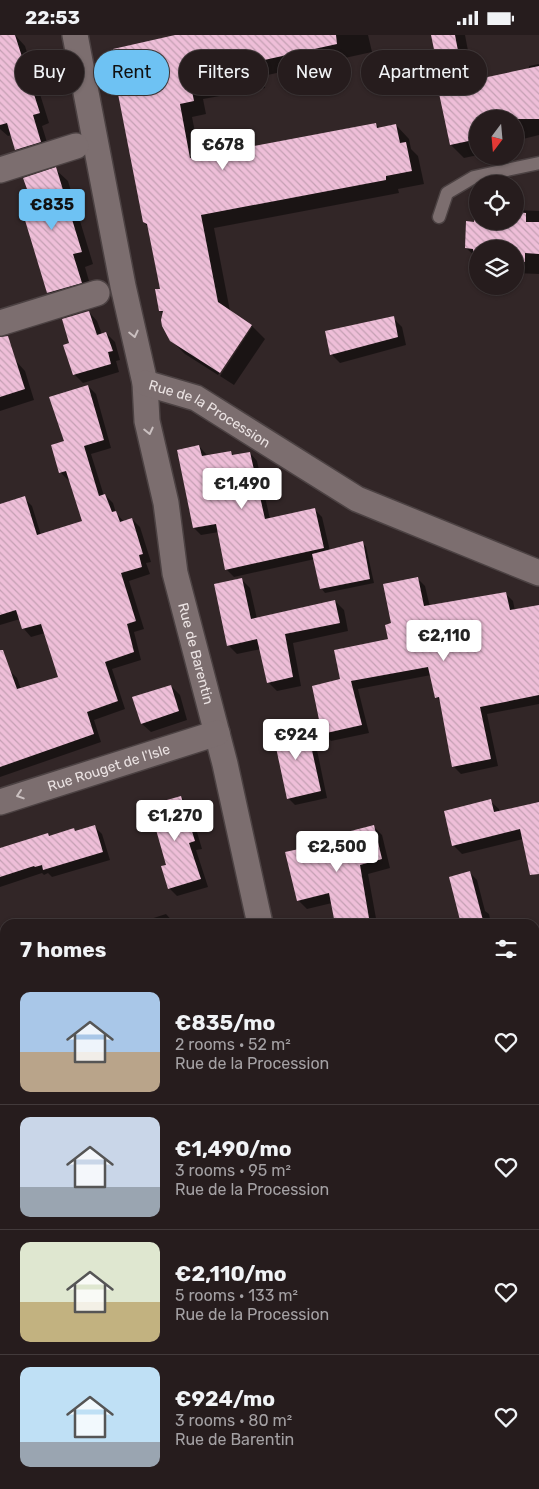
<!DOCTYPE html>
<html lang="en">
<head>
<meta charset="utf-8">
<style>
  :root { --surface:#261c1d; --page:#32292a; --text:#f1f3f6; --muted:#a4a1a4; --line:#423a3b; --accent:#6ec2f3 }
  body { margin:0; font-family:Rubik,sans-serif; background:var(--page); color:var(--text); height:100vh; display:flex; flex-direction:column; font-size:19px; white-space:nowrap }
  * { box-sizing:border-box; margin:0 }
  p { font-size:16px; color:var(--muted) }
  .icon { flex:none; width:28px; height:28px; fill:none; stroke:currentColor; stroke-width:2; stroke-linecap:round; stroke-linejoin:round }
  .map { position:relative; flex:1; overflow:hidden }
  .panel { position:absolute; left:0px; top:884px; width:540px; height:571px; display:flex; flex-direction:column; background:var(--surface); border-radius:15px 15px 0 0; box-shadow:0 1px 4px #0004,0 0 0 1px var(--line) }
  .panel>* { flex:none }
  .guide { position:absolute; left:15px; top:15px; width:510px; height:45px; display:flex; gap:10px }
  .needle { width:32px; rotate:196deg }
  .controls { position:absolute; left:469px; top:75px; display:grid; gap:10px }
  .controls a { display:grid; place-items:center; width:55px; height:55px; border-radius:50%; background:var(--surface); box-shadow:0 1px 4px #0004,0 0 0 1px var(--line); font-size:25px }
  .price { position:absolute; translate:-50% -42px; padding:0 11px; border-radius:5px; background:#fff; color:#222; font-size:16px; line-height:32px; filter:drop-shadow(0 1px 2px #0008) }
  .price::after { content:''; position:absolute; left:50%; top:30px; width:15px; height:11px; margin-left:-8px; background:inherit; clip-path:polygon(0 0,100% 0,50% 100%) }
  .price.on { background:var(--accent); color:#111 }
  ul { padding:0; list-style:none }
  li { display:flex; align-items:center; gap:15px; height:125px; padding:0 20px }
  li+li { border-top:1px solid var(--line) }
  li span { display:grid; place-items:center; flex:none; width:140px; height:100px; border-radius:10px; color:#555 }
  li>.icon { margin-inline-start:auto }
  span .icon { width:60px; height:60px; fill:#fffc; stroke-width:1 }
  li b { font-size:21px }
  h2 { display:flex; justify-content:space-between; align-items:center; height:60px; padding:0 20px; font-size:21px }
  .tag { padding:0 18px; border-radius:22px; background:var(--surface); box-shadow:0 1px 4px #0004,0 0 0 1px var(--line); font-size:18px; line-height:45px }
  .tag.on { background:var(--accent); color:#111 }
  .status { display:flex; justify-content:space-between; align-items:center; height:35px; padding:0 25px; background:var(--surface); direction:ltr }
  .status svg { height:14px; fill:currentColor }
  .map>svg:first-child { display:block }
  .shadow { fill:#0007 }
  .building { fill:url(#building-back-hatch) }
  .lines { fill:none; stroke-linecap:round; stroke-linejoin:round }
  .service-casing { stroke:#4c4243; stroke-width:15 }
  .minor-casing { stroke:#4c4243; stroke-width:28 }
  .service { stroke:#7c6e6f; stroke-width:12 }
  .minor { stroke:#7c6e6f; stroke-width:25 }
  .oneway { stroke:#cac0c0 }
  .labels { text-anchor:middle; stroke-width:5; stroke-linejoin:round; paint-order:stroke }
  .street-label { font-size:14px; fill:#ebe3e3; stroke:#281d1e }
</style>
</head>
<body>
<div class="status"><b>22:53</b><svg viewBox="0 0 49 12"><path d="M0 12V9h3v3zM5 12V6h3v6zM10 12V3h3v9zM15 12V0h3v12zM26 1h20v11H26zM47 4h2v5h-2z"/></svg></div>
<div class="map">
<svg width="539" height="1454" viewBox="0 0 539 1454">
  <defs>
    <pattern id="building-back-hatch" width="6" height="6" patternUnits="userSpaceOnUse" patternTransform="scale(1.25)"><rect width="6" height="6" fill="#eebed8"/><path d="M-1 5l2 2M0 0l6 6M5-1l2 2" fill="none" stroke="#c4a0b3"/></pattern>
  </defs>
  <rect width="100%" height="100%" fill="#322627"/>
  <g class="shadow">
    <polygon points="0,0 15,0 25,11 49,88 42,91 50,117 27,125 16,115 12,100 8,101 0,94"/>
    <polygon points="179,0 368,0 372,17 263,41 265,53 203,64 206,79 192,82 200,122 375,89 380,93 396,90 409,104 411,114 418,121 424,149 398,154 399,158 214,193 230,276 251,290 265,304 234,350 220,341 252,292 249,292 218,340 185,319 171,305 164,279 160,276 161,255 148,192 144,187 124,58"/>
    <polygon points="432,0 465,0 474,47 529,34 529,31 539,29 539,100 515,106 515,84 478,84 478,120 464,123 451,110 443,49"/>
    <polygon points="55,134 68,146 93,229 85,232 93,260 61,270 48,258 23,173 33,169"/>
    <polygon points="515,175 539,176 539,239 515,238 515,214 478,214 478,230 475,228 475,221 466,213 475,188 478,186 515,186"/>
    <polygon points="89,277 97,286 102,299 106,298 115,307 120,325 116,326 119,337 83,348 74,339 70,309"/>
    <polygon points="393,283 402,292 406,310 340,328 331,319"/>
    <polygon points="0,306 15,325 25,336 34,365 0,376"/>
    <polygon points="88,351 96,359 111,413 91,419 104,461 105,460 113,468 116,478 124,487 132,484 140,492 151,527 146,528 150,539 129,546 144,594 134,597 141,625 112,634 125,674 94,685 101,707 0,742 0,638 9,635 17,643 21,654 60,642 45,598 31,602 24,594 20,584 0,590 0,470 24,463 32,471 41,500 83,487 70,444 68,445 60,437 65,407"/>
    <polygon points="199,411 206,419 207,421 230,417 235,421 250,418 257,426 270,484 315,475 322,482 330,516 362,507 366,512 374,548 325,558 321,553 315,524 234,542 226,534 219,497 201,500 194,493"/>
    <polygon points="417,543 425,551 430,572 505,558 513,566 515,576 539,571 539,669 487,679 498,731 461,739 454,732 441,667 436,662 431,640 358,654 369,698 331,706 323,698 342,645 389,605 393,589"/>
    <polygon points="242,545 250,553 257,584 335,566 344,575 348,596 293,608 301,651 277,656 268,647 261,614 237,619 228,610"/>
    <polygon points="171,651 180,660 187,685 151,697 142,689"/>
    <polygon points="306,689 313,696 327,763 295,770 288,763"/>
    <polygon points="181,762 189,770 202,814 196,815 208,852 177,861 169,853 168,830"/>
    <polygon points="490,766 499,774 500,777 539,768 539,827 523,804 462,819 454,811 445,777"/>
    <polygon points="94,791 102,799 110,825 52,842 48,838 44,840 42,838 0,852 0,814 48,799 51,802 74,795 76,797"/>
    <polygon points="373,791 382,800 390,833 368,839 377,889 336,889 332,868 307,874 298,865 342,806"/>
    <polygon points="470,838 477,845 485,876 489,879 491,889 462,889"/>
    <polygon points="166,879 175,889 135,889"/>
    <polygon points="539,899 539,952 535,953 535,917 538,916 535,900"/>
    <polygon points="5,908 5,966 0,948 0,909"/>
    <polygon points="5,983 5,1015 0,1016 0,985"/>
    <polygon points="539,1062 539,1109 535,1110 535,1064"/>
    <polygon points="5,1076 5,1121 1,1123 0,1078"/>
    <polygon points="5,1273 5,1329 0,1331 0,1274"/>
    <polygon points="539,1297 539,1343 535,1344 535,1298"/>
    <polygon points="70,1450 239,1450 240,1454 71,1454"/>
    <polygon points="293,1450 317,1450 318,1454 290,1454 289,1451"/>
    <polygon points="434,1450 492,1450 494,1454 435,1454"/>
  </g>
  <g class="building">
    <polygon points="0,0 15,0 40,78 33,80 41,107 15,115 7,88 0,90"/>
    <polygon points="175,0 336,0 337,9 250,28 252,40 191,51 194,66 180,69 190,123 376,88 377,93 396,89 400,108 406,107 412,136 386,141 386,145 201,180 218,267 252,290 220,338 170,306 162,291 161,285 163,276 159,276 155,254 160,254 147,189 143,187 118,59 123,57 113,14"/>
    <polygon points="431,0 455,0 464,47 539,31 539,84 478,84 478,104 450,110 437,49 441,48"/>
    <polygon points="56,132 82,217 73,219 82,248 47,258 21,172 32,168 23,143"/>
    <polygon points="474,175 478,176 478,186 515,186 515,177 526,178 526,187 539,187 539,219 525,218 525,227 515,227 515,214 478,214 478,226 474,226 473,214 465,213 466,186 474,187"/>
    <polygon points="89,276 97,300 106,297 113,316 108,317 111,329 73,340 63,310 69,308 62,284"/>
    <polygon points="394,281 398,302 330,320 325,296"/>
    <polygon points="8,301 25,354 0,362 0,302"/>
    <polygon points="88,350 104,405 84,411 99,461 105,459 112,477 116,476 120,487 132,483 143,519 139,520 142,532 121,538 136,586 127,589 134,617 105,627 118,666 87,677 94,699 0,732 0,615 3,615 17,654 58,642 41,589 22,594 16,575 0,580 0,469 25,461 37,500 82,486 66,436 59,438 51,410 64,406 49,362"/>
    <polygon points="199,410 202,421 231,416 232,420 250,417 265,484 315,473 324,513 225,535 216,489 193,493 177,415"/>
    <polygon points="363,506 370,544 320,554 312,519"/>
    <polygon points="418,542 424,571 506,557 510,575 539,570 539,660 480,672 491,724 452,732 439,662 435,663 428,632 351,646 362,690 322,699 312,651 340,644 334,615 388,604 385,590 391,588 383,549"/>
    <polygon points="242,543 251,584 335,565 340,588 285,599 293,642 267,648 257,604 227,611 214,549"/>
    <polygon points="171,650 179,676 141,689 132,662"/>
    <polygon points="306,688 321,756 287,764 272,694"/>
    <polygon points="181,761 195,806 189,808 201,844 168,854 161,831 166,830 149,770"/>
    <polygon points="491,764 494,777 539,767 539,839 530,840 520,794 452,811 444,776"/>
    <polygon points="95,790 103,817 43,835 42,830 35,832 34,831 0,842 0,813 48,798 49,801 74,793 75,796"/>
    <polygon points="374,790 382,824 360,830 370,889 335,889 329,858 297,866 285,817 341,805 339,799"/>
    <polygon points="470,836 484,889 461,889 449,842"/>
  </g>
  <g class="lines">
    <defs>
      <polyline id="service" points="439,182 447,158 474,142 539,128"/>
      <g id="minor">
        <path id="s1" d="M75,0L123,251L145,348L147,386L166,468L175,538L225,729L260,889"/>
        <polyline points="0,135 76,111"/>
        <polyline points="0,288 97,258"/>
        <path id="s2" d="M145,348L196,363L357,464L539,538"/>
        <path id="s3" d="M0,767L217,698"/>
        <polyline points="535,1022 539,1021"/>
        <polyline points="528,1450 529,1454"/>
      </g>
    </defs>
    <use href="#service" class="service-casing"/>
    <use href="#minor" class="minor-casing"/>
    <use href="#service" class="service"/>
    <use href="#minor" class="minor"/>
  </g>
  <defs><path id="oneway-chevron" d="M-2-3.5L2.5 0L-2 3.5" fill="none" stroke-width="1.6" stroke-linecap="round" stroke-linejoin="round" transform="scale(1.25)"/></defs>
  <g class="oneway">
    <use href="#oneway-chevron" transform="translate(134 299) rotate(77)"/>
    <use href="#oneway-chevron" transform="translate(149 396) rotate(77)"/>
    <use href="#oneway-chevron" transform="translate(20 760) rotate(162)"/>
  </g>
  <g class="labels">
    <g class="street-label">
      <text dy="5" stroke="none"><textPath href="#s2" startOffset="72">Rue de la Procession</textPath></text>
      <text dy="5" stroke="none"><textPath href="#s1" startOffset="631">Rue de Barentin</textPath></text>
      <text dy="5" stroke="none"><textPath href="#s3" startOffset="114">Rue Rouget de l'Isle</textPath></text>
    </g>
  </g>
</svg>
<div class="controls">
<a><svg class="needle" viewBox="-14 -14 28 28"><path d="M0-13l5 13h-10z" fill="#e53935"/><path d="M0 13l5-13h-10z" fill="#a4a1a4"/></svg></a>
<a><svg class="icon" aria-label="locate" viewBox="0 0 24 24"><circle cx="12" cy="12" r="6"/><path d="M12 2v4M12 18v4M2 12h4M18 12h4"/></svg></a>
<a><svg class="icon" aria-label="layers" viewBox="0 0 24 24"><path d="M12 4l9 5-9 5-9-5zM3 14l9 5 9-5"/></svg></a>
</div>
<b class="price" style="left:223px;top:136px">€678</b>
<b class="price on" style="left:52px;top:196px">€835</b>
<b class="price" style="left:242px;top:475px">€1,490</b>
<b class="price" style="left:444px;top:627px">€2,110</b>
<b class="price" style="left:296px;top:726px">€924</b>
<b class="price" style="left:175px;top:807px">€1,270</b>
<b class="price" style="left:337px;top:838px">€2,500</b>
<div class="guide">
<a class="tag">Buy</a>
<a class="tag on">Rent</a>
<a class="tag">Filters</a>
<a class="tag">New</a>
<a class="tag">Apartment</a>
</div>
<section class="panel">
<h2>7 homes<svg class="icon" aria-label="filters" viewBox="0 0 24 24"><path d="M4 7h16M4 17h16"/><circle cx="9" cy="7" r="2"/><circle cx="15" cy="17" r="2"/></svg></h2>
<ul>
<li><span style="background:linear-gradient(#a9c7e8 60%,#b9a48a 0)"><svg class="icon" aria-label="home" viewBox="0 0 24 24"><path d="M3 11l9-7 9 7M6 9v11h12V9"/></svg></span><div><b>€835/mo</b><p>2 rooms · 52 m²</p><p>Rue de la Procession</p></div><svg class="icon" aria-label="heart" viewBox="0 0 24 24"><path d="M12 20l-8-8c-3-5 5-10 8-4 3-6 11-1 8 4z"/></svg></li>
<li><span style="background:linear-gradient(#c9d6e8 70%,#9aa5b1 0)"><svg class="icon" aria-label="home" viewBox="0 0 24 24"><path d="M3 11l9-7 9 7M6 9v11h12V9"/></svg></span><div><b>€1,490/mo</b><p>3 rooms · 95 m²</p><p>Rue de la Procession</p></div><svg class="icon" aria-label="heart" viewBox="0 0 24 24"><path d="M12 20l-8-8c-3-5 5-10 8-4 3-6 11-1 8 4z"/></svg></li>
<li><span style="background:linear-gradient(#dfe7d0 60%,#c2b280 0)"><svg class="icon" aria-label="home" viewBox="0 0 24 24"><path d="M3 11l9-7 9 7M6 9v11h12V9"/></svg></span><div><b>€2,110/mo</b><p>5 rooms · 133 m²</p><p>Rue de la Procession</p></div><svg class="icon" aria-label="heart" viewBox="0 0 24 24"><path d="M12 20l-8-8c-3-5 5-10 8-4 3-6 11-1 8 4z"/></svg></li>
<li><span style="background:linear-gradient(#bfe0f5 75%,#9aa5b1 0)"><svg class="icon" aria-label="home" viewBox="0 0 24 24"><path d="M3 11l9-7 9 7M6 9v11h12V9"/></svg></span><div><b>€924/mo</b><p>3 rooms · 80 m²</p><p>Rue de Barentin</p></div><svg class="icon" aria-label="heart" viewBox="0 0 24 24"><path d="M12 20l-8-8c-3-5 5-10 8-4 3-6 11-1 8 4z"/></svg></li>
</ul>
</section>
</div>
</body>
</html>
